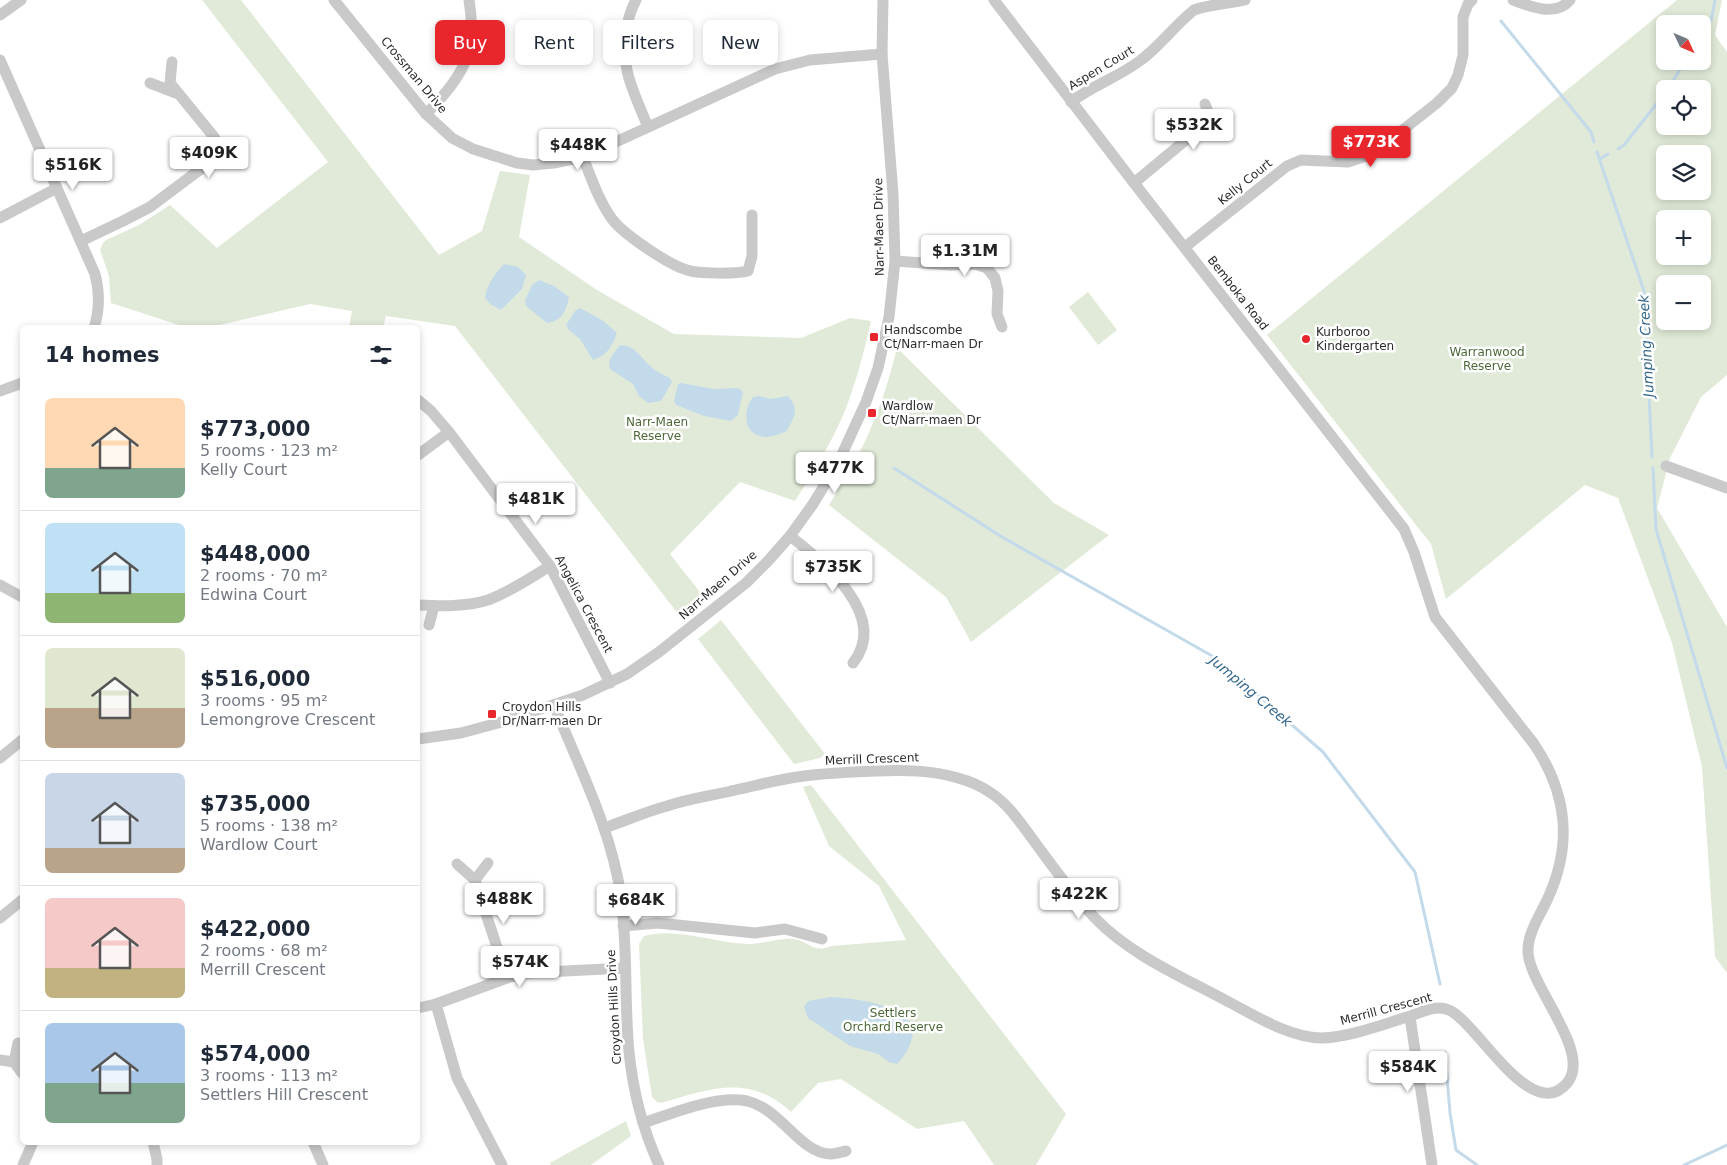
<!DOCTYPE html>
<html lang="en">
<head>
<meta charset="utf-8">
<style>
  :root { --surface:#fff; --page:#f2f2f3; --text:#1f2937; --muted:#747a83; --line:#e0e1e3; --accent:#ea262d }
  body { margin:0; font-family:"DejaVu Sans",sans-serif; background:var(--page); color:var(--text); height:100vh; display:flex; flex-direction:column; font-size:19px; white-space:nowrap }
  * { box-sizing:border-box; margin:0 }
  p { font-size:16px; color:var(--muted) }
  .icon { flex:none; width:28px; height:28px; fill:none; stroke:currentColor; stroke-width:2; stroke-linecap:round; stroke-linejoin:round }
  .map { position:relative; flex:1; overflow:hidden }
  .sheet { position:absolute; left:20px; top:325px; width:400px; height:820px; display:flex; flex-direction:column; background:var(--surface); border-radius:8px; box-shadow:0 2px 8px #0003 }
  .sheet>* { flex:none }
  .top-card { position:absolute; left:435px; top:20px; width:475px; height:45px; display:flex; gap:10px }
  .needle { width:32px; rotate:134deg }
  .buttons { position:absolute; left:1656px; top:15px; display:grid; gap:10px }
  .buttons a { display:grid; place-items:center; width:55px; height:55px; border-radius:8px; background:var(--surface); box-shadow:0 2px 8px #0003; font-size:25px }
  .price { position:absolute; translate:-50% -42px; padding:0 11px; border-radius:5px; background:#fff; color:#222; font-size:16px; line-height:32px; filter:drop-shadow(0 1px 2px #0008) }
  .price::after { content:''; position:absolute; left:50%; top:30px; width:15px; height:11px; margin-left:-8px; background:inherit; clip-path:polygon(0 0,100% 0,50% 100%) }
  .price.active { background:var(--accent); color:#fff }
  ul { padding:0; list-style:none }
  li { display:flex; align-items:center; gap:15px; height:125px; padding:0 25px }
  li+li { border-top:1px solid var(--line) }
  li span { display:grid; place-items:center; flex:none; width:140px; height:100px; border-radius:8px; color:#555 }
  li>.icon { margin-inline-start:auto }
  span .icon { width:60px; height:60px; fill:#fffc; stroke-width:1 }
  li b { font-size:21px }
  h2 { display:flex; justify-content:space-between; align-items:center; height:60px; padding:0 25px; font-size:21px }
  .chip { padding:0 18px; border-radius:8px; background:var(--surface); box-shadow:0 2px 8px #0003; font-size:18px; line-height:45px }
  .chip.active { background:var(--accent); color:#fff }
  .map>svg:first-child { display:block }
  .green { fill:#e1ead8; fill-rule:evenodd }
  .water { fill:#c3daeb }
  .lines { fill:none; stroke-linecap:round; stroke-linejoin:round }
  .stream { stroke:#c3daeb; stroke-width:3 }
  .minor { stroke:#c9c9c9; stroke-width:11 }
  .poi-dot { fill:#ea262d; stroke:#fff; stroke-width:2 }
  .labels { text-anchor:middle; stroke-width:5; stroke-linejoin:round; paint-order:stroke }
  .street-label { font-size:12px; fill:#2c2c2c; stroke:#fff }
  .poi-label { font-size:12px; fill:#2c2c2c; stroke:#fff; text-anchor:start }
  .park-label { font-size:12px; fill:#4d6838; stroke:#fff }
  .water-label { font-size:14px; font-style:italic; fill:#386a8f; stroke:#fff }
</style>
</head>
<body>
<div class="map">
<svg width="1727" height="1165" viewBox="0 0 1727 1165">
  <rect width="100%" height="100%" fill="#fff"/>
  <g class="green">
    <path d="M202,0H241L439,255L482,231L500,171L530,175L519,237L597,290L674,334L801,338L850,318L871,321C864,352 856,383 844,413C831,444 813,472 795,501L740,482L670,554L703,596L679,615L455,326L386,316L383,327H349L352,311L310,304L211,327H185L111,303L109,276L100,250L103,243L106,240L139,225L170,205L217,248L328,162Z"/>
    <path d="M1677,0H1722L1715,35L1727,52V375L1701,397L1670,458L1657,508L1727,627V973L1715,957L1702,767L1672,643L1618,498L1585,485L1446,599L1431,544L1267,335ZM1665,24H1702V61H1665ZM1665,89H1702V126H1665ZM1665,154H1702V191H1665ZM1665,219H1702V256H1665ZM1665,284H1702V321H1665Z"/>
    <polygon points="1088,292 1117,330 1098,345 1069,307"/>
    <path d="M897,348L1054,503L1109,535L971,642L946,597L829,505C844,481 859,456 870,430C882,403 890,376 897,348Z"/>
    <polygon points="721,620 825,754 820,758 794,764 698,639"/>
    <path d="M811,785L1066,1114L1036,1165H994L964,1121L917,1129L841,1079L818,1083L791,1112C749,1073 710,1089 661,1103L657,1102L652,1097L643,1039L639,944L644,936C677,927 714,943 748,944C762,944 783,937 794,939C809,941 813,954 831,946L906,940L879,886L829,846L803,787Z"/>
    <polygon points="626,1121 631,1136 591,1165 551,1165 550,1163"/>
  </g>
  <g class="water">
    <path d="M504,264L518,267L526,275L522,289L501,310L490,304L485,298C487,284 495,274 504,264Z"/>
    <path d="M539,280L554,286L569,297C566,311 562,321 547,323L526,306L525,300L532,285Z"/>
    <path d="M580,308L602,320L617,333C612,347 607,355 593,360L580,339L569,330L566,325L575,311Z"/>
    <path d="M620,345C634,345 640,356 649,365C655,371 662,374 670,378L672,382L661,401L648,403L639,396L633,384L610,369C607,359 614,353 620,345Z"/>
    <polygon points="681,383 714,389 738,388 743,392 738,415 731,421 704,416 676,405 674,401 678,384"/>
    <path d="M759,396L770,399L788,396C800,409 794,417 787,431C779,434 769,439 760,436C742,431 744,409 753,397Z"/>
    <path d="M831,997C860,999 893,1003 913,1025C914,1039 908,1053 897,1064L889,1062L878,1054L850,1046L808,1018L804,1007L808,1001Z"/>
  </g>
  <g class="lines">
    <g class="stream">
      <polyline points="1501,21 1591,132 1594,142"/>
      <polyline points="1702,34 1711,21 1715,0"/>
      <polyline points="1668,89 1685,61"/>
      <polyline points="1618,149 1624,145 1665,93"/>
      <polyline points="1597,152 1644,291 1652,457"/>
      <polyline points="1600,159 1608,154"/>
      <polyline points="894,468 1002,537 1214,657 1323,752 1415,872 1440,984"/>
      <polyline points="1653,468 1656,529 1727,768"/>
      <polyline points="1445,1052 1450,1113 1456,1150 1477,1165"/>
      <polyline points="1684,1165 1727,1145"/>
    </g>
    <g class="minor">
      <polyline points="334,0 426,114 452,138 473,149 517,163 533,165 554,163 583,157 775,69 810,60 882,54"/>
      <path d="M636,0C631,9 629,16 627,26C619,67 633,90 648,127"/>
      <path d="M1513,0C1532,7 1555,17 1570,0"/>
      <polyline points="0,15 21,0"/>
      <path d="M0,60L95,274C100,293 100,309 94,328"/>
      <polyline points="150,83 176,93"/>
      <path d="M1071,102C1093,85 1119,77 1141,60C1160,46 1175,25 1194,10C1210,4 1228,4 1245,0"/>
      <path d="M426,114C462,78 478,53 469,0"/>
      <path d="M583,157C591,178 599,201 612,219C623,234 669,265 687,270C699,274 736,274 748,271L752,256V215"/>
      <polyline points="1134,183 1211,119 1205,104"/>
      <polyline points="0,218 57,188"/>
      <polyline points="81,241 123,221 150,207 214,159 222,150 214,137 170,83 172,62"/>
      <polyline points="1185,247 1287,166 1301,160 1348,162 1372,154 1437,103 1452,88 1458,75 1463,55 1463,17 1468,4 1472,0"/>
      <polyline points="895,261 951,265 976,264 987,268 995,278 998,291 997,314 1002,327"/>
      <polyline points="0,391 22,383"/>
      <polyline points="418,400 431,411 449,432 550,566 610,683"/>
      <polyline points="418,455 449,432"/>
      <polyline points="1666,466 1727,488"/>
      <path d="M790,536C824,562 890,616 853,663"/>
      <polyline points="0,585 22,597"/>
      <path d="M418,605C440,606 466,607 488,600C510,592 530,578 550,566"/>
      <polyline points="429,625 434,606"/>
      <path d="M554,705C579,767 612,831 621,897C628,949 624,1001 629,1052C633,1091 643,1130 659,1165"/>
      <polyline points="418,739 461,733 498,723 583,695 627,674 659,652 746,583 768,561 790,536 813,504 838,463 866,402 878,368 889,317 895,261 893,194 882,54 883,0"/>
      <polyline points="0,758 22,740"/>
      <path d="M604,828C625,821 645,812 667,806C688,799 710,796 731,791C755,786 779,779 804,776C828,773 853,772 877,771C905,770 931,770 958,778C969,781 981,786 991,793C1008,804 1019,821 1031,837C1051,864 1071,893 1095,918C1129,954 1182,977 1225,1000C1254,1015 1288,1037 1321,1038C1346,1038 1382,1025 1407,1017C1421,1013 1435,1004 1449,1010C1478,1023 1532,1127 1568,1082C1591,1051 1531,988 1528,953C1527,933 1541,914 1548,898C1573,843 1567,793 1534,744L1435,617L1414,552L1404,529L1134,183L994,0"/>
      <polyline points="457,864 475,880 488,863"/>
      <polyline points="475,880 507,978"/>
      <polyline points="0,918 22,900"/>
      <polyline points="623,926 658,923 755,933 785,929 822,939"/>
      <polyline points="436,1004 457,1078 502,1165"/>
      <polyline points="418,1008 436,1004 507,978 526,973 625,968"/>
      <polyline points="1410,1017 1432,1165"/>
      <polyline points="0,1060 14,1062 18,1043"/>
      <polyline points="14,1062 22,1073"/>
      <path d="M643,1123C674,1113 716,1095 747,1101C781,1109 800,1153 830,1154C835,1154 841,1152 846,1151"/>
      <polyline points="153,1142 157,1159 157,1165"/>
      <polyline points="313,1142 323,1165"/>
      <polyline points="23,1165 33,1142"/>
    </g>
  </g>
  <g class="poi-dot">
    <rect x="869" y="332" width="10" height="10" rx="2.5"/>
    <circle cx="1306" cy="339" r="5"/>
    <rect x="867" y="408" width="10" height="10" rx="2.5"/>
    <rect x="487" y="709" width="10" height="10" rx="2.5"/>
  </g>
  <g class="labels">
    <g class="street-label">
      <text transform="translate(1101 68) rotate(-31)" y="4">Aspen Court</text>
      <text transform="translate(414 75) rotate(50)" y="4">Crossman Drive</text>
      <text transform="translate(1245 182) rotate(-39)" y="4">Kelly Court</text>
      <text transform="translate(879 227) rotate(-91)" y="4">Narr-Maen Drive</text>
      <text transform="translate(1238 293) rotate(52)" y="4">Bemboka Road</text>
      <text transform="translate(718 585) rotate(-41)" y="4">Narr-Maen Drive</text>
      <text transform="translate(584 604) rotate(62)" y="4">Angelica Crescent</text>
      <text transform="translate(872 759) rotate(-2)" y="4">Merrill Crescent</text>
      <text transform="translate(614 1007) rotate(-93)" y="4">Croydon Hills Drive</text>
      <text transform="translate(1386 1009) rotate(-15)" y="4">Merrill Crescent</text>
    </g>
    <g class="poi-label">
      <text x="884" y="334">Handscombe<tspan x="884" dy="14">Ct/Narr-maen Dr</tspan></text>
      <text x="1316" y="336">Kurboroo<tspan x="1316" dy="14">Kindergarten</tspan></text>
      <text x="882" y="410">Wardlow<tspan x="882" dy="14">Ct/Narr-maen Dr</tspan></text>
      <text x="502" y="711">Croydon Hills<tspan x="502" dy="14">Dr/Narr-maen Dr</tspan></text>
    </g>
    <g class="park-label">
      <text x="1487" y="356">Warranwood<tspan x="1487" dy="14">Reserve</tspan></text>
      <text x="657" y="426">Narr-Maen<tspan x="657" dy="14">Reserve</tspan></text>
      <text x="893" y="1017">Settlers<tspan x="893" dy="14">Orchard Reserve</tspan></text>
    </g>
    <g class="water-label">
      <text transform="translate(1646 346) rotate(-93)" y="5">Jumping Creek</text>
      <text transform="translate(1251 691) rotate(40)" y="5">Jumping Creek</text>
    </g>
  </g>
</svg>
<div class="buttons">
<a><svg class="needle" viewBox="-14 -14 28 28"><path d="M0-13l5 13h-10z" fill="#e53935"/><path d="M0 13l5-13h-10z" fill="#747a83"/></svg></a>
<a><svg class="icon" aria-label="locate" viewBox="0 0 24 24"><circle cx="12" cy="12" r="6"/><path d="M12 2v4M12 18v4M2 12h4M18 12h4"/></svg></a>
<a><svg class="icon" aria-label="layers" viewBox="0 0 24 24"><path d="M12 4l9 5-9 5-9-5zM3 14l9 5 9-5"/></svg></a>
<a>+</a>
<a>−</a>
</div>
<b class="price" style="left:1194px;top:151px">$532K</b>
<b class="price active" style="left:1371px;top:168px">$773K</b>
<b class="price" style="left:578px;top:171px">$448K</b>
<b class="price" style="left:209px;top:179px">$409K</b>
<b class="price" style="left:73px;top:191px">$516K</b>
<b class="price" style="left:965px;top:277px">$1.31M</b>
<b class="price" style="left:835px;top:494px">$477K</b>
<b class="price" style="left:536px;top:525px">$481K</b>
<b class="price" style="left:833px;top:593px">$735K</b>
<b class="price" style="left:1079px;top:920px">$422K</b>
<b class="price" style="left:504px;top:925px">$488K</b>
<b class="price" style="left:636px;top:926px">$684K</b>
<b class="price" style="left:520px;top:988px">$574K</b>
<b class="price" style="left:1408px;top:1093px">$584K</b>
<div class="top-card">
<a class="chip active">Buy</a>
<a class="chip">Rent</a>
<a class="chip">Filters</a>
<a class="chip">New</a>
</div>
<section class="sheet">
<h2>14 homes<svg class="icon" aria-label="filters" viewBox="0 0 24 24"><path d="M4 7h16M4 17h16"/><circle cx="9" cy="7" r="2"/><circle cx="15" cy="17" r="2"/></svg></h2>
<ul>
<li><span style="background:linear-gradient(#ffd9b3 70%,#7fa58c 0)"><svg class="icon" aria-label="home" viewBox="0 0 24 24"><path d="M3 11l9-7 9 7M6 9v11h12V9"/></svg></span><div><b>$773,000</b><p>5 rooms · 123 m²</p><p>Kelly Court</p></div></li>
<li><span style="background:linear-gradient(#bfe0f5 70%,#8fb573 0)"><svg class="icon" aria-label="home" viewBox="0 0 24 24"><path d="M3 11l9-7 9 7M6 9v11h12V9"/></svg></span><div><b>$448,000</b><p>2 rooms · 70 m²</p><p>Edwina Court</p></div></li>
<li><span style="background:linear-gradient(#dfe7d0 60%,#b9a48a 0)"><svg class="icon" aria-label="home" viewBox="0 0 24 24"><path d="M3 11l9-7 9 7M6 9v11h12V9"/></svg></span><div><b>$516,000</b><p>3 rooms · 95 m²</p><p>Lemongrove Crescent</p></div></li>
<li><span style="background:linear-gradient(#c9d6e8 75%,#b9a48a 0)"><svg class="icon" aria-label="home" viewBox="0 0 24 24"><path d="M3 11l9-7 9 7M6 9v11h12V9"/></svg></span><div><b>$735,000</b><p>5 rooms · 138 m²</p><p>Wardlow Court</p></div></li>
<li><span style="background:linear-gradient(#f6c9c9 70%,#c2b280 0)"><svg class="icon" aria-label="home" viewBox="0 0 24 24"><path d="M3 11l9-7 9 7M6 9v11h12V9"/></svg></span><div><b>$422,000</b><p>2 rooms · 68 m²</p><p>Merrill Crescent</p></div></li>
<li><span style="background:linear-gradient(#a9c7e8 60%,#7fa58c 0)"><svg class="icon" aria-label="home" viewBox="0 0 24 24"><path d="M3 11l9-7 9 7M6 9v11h12V9"/></svg></span><div><b>$574,000</b><p>3 rooms · 113 m²</p><p>Settlers Hill Crescent</p></div></li>
</ul>
</section>
</div>
</body>
</html>
